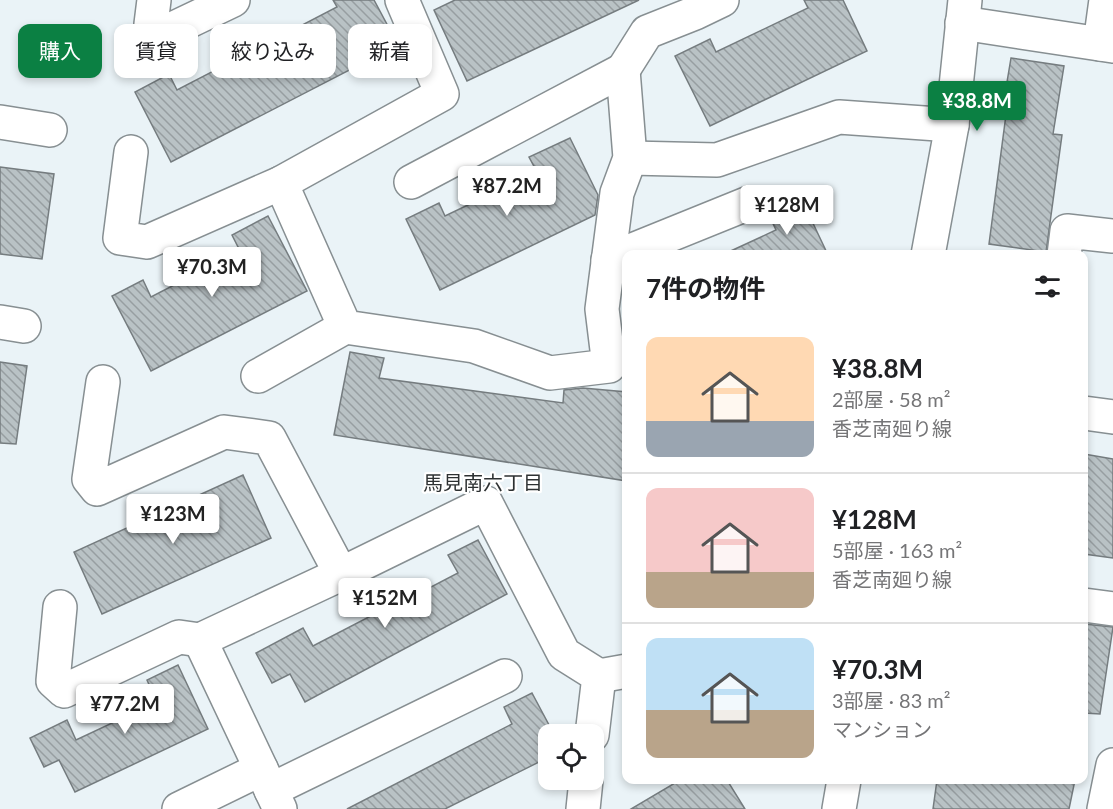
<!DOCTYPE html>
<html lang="ja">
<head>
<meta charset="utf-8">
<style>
  :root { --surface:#fff; --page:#f6f6f6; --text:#202124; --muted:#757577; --line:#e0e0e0; --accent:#0b8043 }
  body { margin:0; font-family:Lato,"Noto Sans JP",sans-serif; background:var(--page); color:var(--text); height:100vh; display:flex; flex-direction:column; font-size:22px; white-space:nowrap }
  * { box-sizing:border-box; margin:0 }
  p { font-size:20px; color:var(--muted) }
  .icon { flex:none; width:33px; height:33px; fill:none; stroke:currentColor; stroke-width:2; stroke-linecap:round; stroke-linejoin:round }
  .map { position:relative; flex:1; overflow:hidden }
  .drawer { position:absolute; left:622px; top:250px; width:466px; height:534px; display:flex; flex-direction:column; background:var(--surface); border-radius:12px; box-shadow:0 3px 9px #0003 }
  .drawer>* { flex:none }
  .top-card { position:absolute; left:18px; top:24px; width:514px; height:54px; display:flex; gap:12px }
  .controls { position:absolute; left:538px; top:724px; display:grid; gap:12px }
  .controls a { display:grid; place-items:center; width:66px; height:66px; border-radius:12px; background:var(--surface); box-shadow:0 3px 9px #0003; font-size:30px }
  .price { position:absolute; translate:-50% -51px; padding:0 14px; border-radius:6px; background:#fff; color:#222; font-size:20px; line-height:39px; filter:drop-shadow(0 2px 3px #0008) }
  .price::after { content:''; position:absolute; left:50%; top:36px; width:18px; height:14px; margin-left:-9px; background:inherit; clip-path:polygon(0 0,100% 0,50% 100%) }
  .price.on { background:var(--accent); color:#fff }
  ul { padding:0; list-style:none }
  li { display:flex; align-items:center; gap:18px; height:150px; padding:0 24px }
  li+li { border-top:2px solid var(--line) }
  li span { display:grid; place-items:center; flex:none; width:168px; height:120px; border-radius:12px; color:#555 }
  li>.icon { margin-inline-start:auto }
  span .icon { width:72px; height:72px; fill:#fffc; stroke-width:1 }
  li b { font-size:26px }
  h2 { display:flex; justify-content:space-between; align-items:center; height:72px; padding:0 24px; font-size:26px }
  .tag { padding:0 21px; border-radius:12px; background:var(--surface); box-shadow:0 3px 9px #0003; font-size:21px; line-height:54px }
  .tag.on { background:var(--accent); color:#fff }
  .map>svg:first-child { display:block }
  .building { fill:url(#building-back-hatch); stroke:#757c7f; stroke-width:1.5 }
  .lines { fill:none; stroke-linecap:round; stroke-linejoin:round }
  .minor-casing { stroke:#878f92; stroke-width:36 }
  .minor { stroke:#fff; stroke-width:33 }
  .labels { text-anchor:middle; stroke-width:4.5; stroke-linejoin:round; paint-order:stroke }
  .neighbourhood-label { font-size:20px; fill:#2d3132; stroke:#fff }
</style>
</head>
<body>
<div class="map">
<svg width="1113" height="809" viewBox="0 0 1113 809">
  <defs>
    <pattern id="building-back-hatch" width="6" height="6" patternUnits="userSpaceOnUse" patternTransform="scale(1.5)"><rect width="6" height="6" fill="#b9c2c5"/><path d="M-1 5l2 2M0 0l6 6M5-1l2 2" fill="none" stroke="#979ea1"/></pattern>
  </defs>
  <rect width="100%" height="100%" fill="#eaf3f7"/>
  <g class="building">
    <polygon points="333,0 374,0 398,45 171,162 135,92 169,74 177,90 337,7"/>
    <polygon points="455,0 639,0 467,81 434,10"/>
    <polygon points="804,0 843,0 867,51 710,126 675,56 710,39 716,52 808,8"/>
    <polygon points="1011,58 1064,66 1053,134 1062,135 1046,252 989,244 1007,107 1003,106"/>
    <polygon points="570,138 598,195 595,215 440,290 406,219 439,203 445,216 537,172 529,157"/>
    <polygon points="0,167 54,174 42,259 0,254"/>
    <polygon points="802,200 828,255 722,255 776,230 769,215"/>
    <polygon points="268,216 307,291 151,371 112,296 143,280 151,297 240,251 232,235"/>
    <polygon points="350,352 384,358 379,378 563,403 564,390 583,388 627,392 627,481 334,435"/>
    <polygon points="0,362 27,366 16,444 0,443"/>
    <polygon points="1084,454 1113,459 1113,558 1084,554"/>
    <polygon points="243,475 271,538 102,614 74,552"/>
    <polygon points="478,540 507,594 305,702 290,674 272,683 256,653 303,628 313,646 388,607 389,609 458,573 448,555"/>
    <polygon points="1084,624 1113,627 1100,714 1084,713"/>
    <polygon points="178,665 208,729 75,792 59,760 44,767 30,738 67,720 76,740 157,702 147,680"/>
    <polygon points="532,693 549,725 549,757 445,809 347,809 512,724 504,707"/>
    <polygon points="680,780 727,780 745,809 631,809"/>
    <polygon points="937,780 1075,780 1069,809 933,809"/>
  </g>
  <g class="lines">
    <defs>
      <g id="minor">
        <polyline points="154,0 151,24 162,34 233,0"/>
        <polyline points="962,23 1113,46"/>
        <polyline points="1100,44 1106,0"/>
        <polyline points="623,70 647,32 695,13 722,0"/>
        <polyline points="0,122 50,130"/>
        <polyline points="131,152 120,238 147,242 281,183 442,94 402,0"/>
        <polyline points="630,158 717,160 839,117 952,125"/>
        <polyline points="281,183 345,327 474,346 550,373 609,366 602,309 617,193 630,158 623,70 411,182"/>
        <polyline points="928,255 952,125 965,0"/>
        <polyline points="1064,255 1067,231 1113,236"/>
        <polyline points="608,260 749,203"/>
        <polyline points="0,322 24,326"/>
        <polyline points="258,376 345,327"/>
        <polyline points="103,382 89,479 97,489 224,432 269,438 341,574 200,640 280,809"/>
        <polyline points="1084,413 1113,417"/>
        <polyline points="341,574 486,503 564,654 599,676 592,735"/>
        <polyline points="1084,605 1113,609"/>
        <polyline points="60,607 53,681 64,691 179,637 200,640"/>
        <polyline points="599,676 627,671"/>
        <polyline points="271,790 505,676"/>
        <polyline points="179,809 261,769"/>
        <polyline points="583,809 586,780"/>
        <polyline points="839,809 844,780"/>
        <polyline points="1104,809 1113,765"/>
      </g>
    </defs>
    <use href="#minor" class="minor-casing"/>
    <use href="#minor" class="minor"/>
  </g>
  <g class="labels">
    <g class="neighbourhood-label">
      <text x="483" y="490">馬見南六丁目</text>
    </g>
  </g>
</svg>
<div class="controls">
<a><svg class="icon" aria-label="locate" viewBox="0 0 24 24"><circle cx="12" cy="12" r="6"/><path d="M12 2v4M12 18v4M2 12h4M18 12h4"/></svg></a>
</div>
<b class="price on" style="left:977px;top:132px">¥38.8M</b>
<b class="price" style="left:507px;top:217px">¥87.2M</b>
<b class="price" style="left:787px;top:236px">¥128M</b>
<b class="price" style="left:212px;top:298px">¥70.3M</b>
<b class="price" style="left:173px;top:545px">¥123M</b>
<b class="price" style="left:385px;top:629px">¥152M</b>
<b class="price" style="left:125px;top:735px">¥77.2M</b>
<div class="top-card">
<a class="tag on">購入</a>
<a class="tag">賃貸</a>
<a class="tag">絞り込み</a>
<a class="tag">新着</a>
</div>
<section class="drawer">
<h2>7件の物件<svg class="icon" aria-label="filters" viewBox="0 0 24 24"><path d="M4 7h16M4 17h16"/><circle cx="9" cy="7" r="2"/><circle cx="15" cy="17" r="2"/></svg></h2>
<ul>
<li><span style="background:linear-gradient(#ffd9b3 70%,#9aa5b1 0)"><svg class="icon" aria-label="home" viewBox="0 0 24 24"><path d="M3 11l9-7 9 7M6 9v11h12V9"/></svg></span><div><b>¥38.8M</b><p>2部屋 · 58 m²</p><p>香芝南廻り線</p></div></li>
<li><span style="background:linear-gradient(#f6c9c9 70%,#b9a48a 0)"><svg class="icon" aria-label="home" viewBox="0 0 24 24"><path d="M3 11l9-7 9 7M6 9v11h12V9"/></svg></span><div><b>¥128M</b><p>5部屋 · 163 m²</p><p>香芝南廻り線</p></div></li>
<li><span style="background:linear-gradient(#bfe0f5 60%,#b9a48a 0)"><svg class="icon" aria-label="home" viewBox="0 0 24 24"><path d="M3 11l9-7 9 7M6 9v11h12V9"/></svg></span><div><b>¥70.3M</b><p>3部屋 · 83 m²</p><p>マンション</p></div></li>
</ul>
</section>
</div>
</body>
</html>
